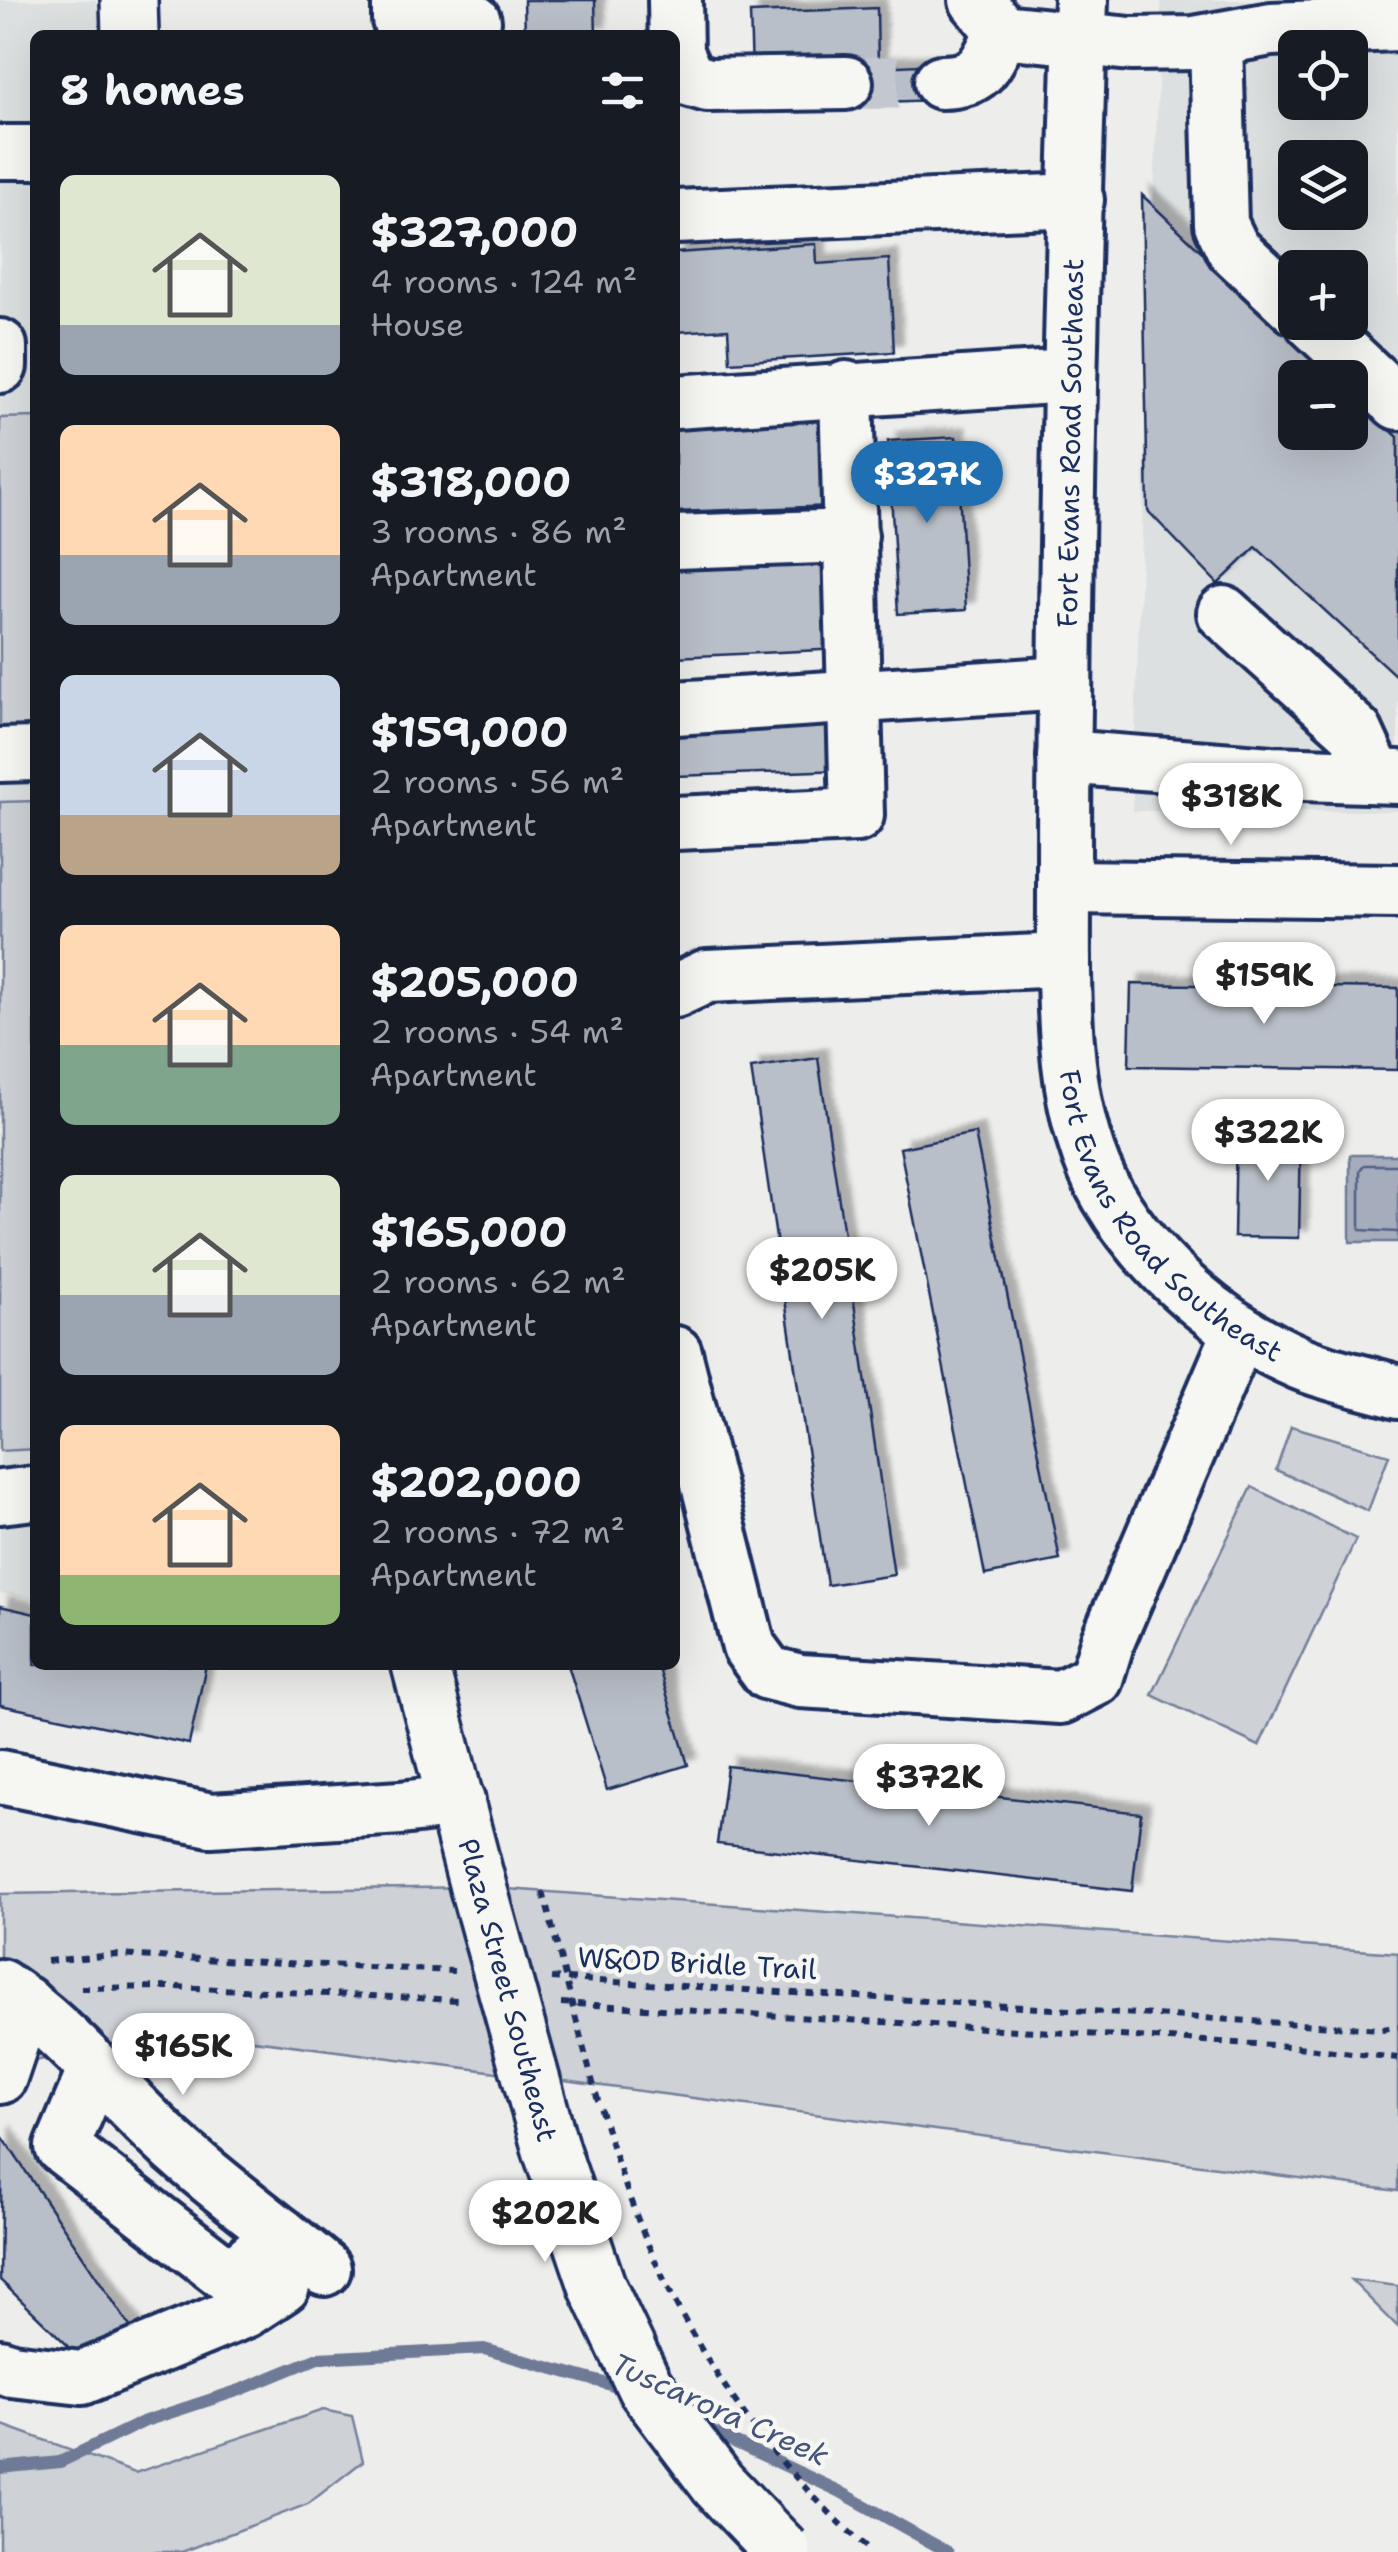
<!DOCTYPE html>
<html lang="en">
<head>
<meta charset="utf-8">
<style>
  :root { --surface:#171b24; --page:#20242c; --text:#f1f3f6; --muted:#9ea1a6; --accent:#1f6fb2 }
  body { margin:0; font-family:"Shantell Sans",sans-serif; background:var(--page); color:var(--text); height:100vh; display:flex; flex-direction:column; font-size:38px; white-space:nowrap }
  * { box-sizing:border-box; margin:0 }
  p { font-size:32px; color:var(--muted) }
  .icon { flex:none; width:55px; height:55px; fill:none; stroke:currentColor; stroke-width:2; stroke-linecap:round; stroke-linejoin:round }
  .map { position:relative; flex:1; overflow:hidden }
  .details { position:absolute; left:30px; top:30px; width:650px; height:1640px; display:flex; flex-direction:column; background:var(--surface); border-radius:15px; box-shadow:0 10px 40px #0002 }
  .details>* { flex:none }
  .controls { position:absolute; left:1278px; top:30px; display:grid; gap:20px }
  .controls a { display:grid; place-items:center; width:90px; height:90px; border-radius:15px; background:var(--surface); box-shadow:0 10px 40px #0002; font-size:50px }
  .price { position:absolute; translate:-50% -85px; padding:0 22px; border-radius:35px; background:#fff; color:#222; font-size:32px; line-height:65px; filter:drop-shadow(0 2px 5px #0008) }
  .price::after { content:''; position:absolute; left:50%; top:60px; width:30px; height:22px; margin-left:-15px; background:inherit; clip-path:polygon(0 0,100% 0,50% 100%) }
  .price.active { background:var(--accent); color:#fff }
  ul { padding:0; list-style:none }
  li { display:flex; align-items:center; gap:30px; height:250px; padding:0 30px }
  li span { display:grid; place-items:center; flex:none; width:280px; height:200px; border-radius:15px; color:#555 }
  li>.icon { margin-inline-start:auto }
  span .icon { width:120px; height:120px; fill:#fffc; stroke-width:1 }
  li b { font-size:42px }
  h2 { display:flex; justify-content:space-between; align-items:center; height:120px; padding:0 30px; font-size:42px }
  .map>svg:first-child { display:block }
  .built { fill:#dde0e1; fill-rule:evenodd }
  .green { fill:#ced2d7; stroke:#74809a; stroke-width:2.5 }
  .water { fill:#a5acbc; stroke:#6e7a96; stroke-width:2.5 }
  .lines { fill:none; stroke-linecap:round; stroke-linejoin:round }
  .shore { stroke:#526184; stroke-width:2.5 }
  .stream { stroke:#6e7a96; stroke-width:12 }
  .building { fill:#b9bfc8; stroke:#1b2f5e; stroke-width:2.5; filter:url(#shadow) }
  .minor-tunnel { stroke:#c3c8d0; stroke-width:52; stroke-dasharray:52 26; stroke-linecap:butt }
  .minor-casing { stroke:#1b2f5e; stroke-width:60 }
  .major-casing { stroke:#1b2f5e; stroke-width:62 }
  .path { stroke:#1b2f5e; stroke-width:6; stroke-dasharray:8 8; stroke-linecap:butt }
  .minor { stroke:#f6f6f2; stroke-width:52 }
  .major { stroke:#f6f6f2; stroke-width:55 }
  .major-bridge-casing { stroke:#1b2f5e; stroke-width:62; stroke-linecap:butt }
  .path-bridge { stroke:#1b2f5e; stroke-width:6; stroke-dasharray:8 8; stroke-linecap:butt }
  .major-bridge { stroke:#f6f6f2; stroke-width:55 }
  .labels { text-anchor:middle; stroke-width:9; stroke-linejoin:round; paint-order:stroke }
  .street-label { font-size:28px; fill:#1b2f5e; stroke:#f6f6f2 }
  .water-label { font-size:30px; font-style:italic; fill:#44547a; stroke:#f6f6f2 }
</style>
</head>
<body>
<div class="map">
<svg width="1398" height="2552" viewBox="0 0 1398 2552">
  <defs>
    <filter id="shadow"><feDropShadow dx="9" dy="-9" stdDeviation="2.5" flood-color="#0004"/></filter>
  </defs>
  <rect width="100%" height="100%" fill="#edeeec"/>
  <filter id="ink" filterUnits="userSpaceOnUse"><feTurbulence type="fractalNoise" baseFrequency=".01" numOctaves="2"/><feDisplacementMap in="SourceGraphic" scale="20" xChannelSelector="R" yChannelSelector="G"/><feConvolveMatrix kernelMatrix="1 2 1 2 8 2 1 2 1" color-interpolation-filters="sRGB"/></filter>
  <g filter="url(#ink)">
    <g class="built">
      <polygon points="0,0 96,0 105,35 35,35 35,1600 0,1593"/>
      <path d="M1161,0H1398V811H1132ZM1295,48H1350V102H1295ZM1295,158H1350V212H1295ZM1295,268H1350V322H1295ZM1295,378H1350V432H1295Z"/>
    </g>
    <g class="green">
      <polygon points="35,417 35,724 0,730 0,418"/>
      <polygon points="35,801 35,1449 0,1451 0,802"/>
      <polygon points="1291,1426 1389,1455 1368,1511 1276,1470"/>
      <polygon points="1252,1487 1356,1539 1259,1746 1152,1695"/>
      <polygon points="478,1887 1398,1953 1398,2191 208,2034 0,2066 0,1894"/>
      <polygon points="1351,2280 1398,2286 1398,2327"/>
      <polygon points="323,2410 352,2416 363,2461 308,2504 182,2552 0,2552 0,2424 135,2473"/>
    </g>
    <rect class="water" x="1350" y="1155" width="48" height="87"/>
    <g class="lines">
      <polyline class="shore" points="1398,1165 1364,1165 1360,1170 1360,1230 1398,1232"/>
      <g class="stream">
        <polyline points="702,2427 839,2491 948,2552"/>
        <polyline points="0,2468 60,2462 145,2421 240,2390 318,2358 484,2349 611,2385 630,2394"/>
      </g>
    </g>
    <g class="building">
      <polygon points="524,0 595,0 596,35 525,35"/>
      <polygon points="877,8 878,67 940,64 942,100 847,103 752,71 750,13"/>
      <polygon points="1142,195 1335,378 1295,378 1295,432 1350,432 1350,392 1398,437 1398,678 1256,547 1218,584 1148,511"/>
      <polygon points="816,244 817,264 889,259 894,352 730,362 728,329 675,332 675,253"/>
      <polygon points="831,419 835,506 675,512 675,426"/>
      <polygon points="956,437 966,610 898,614 888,441"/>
      <polygon points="838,562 841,649 675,657 675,570"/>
      <polygon points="842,716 844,770 675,776 675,721"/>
      <polygon points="1131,984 1398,988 1398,1070 1129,1066"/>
      <polygon points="818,1058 894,1575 827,1585 751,1068"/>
      <polygon points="1236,1131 1301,1132 1299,1238 1234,1237"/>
      <polygon points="975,1133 1060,1560 985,1575 900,1148"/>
      <polygon points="0,1606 35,1614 35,1665 206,1665 189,1744 0,1705"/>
      <polygon points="568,1665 658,1665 688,1765 607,1790"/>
      <polygon points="727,1766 1141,1813 1132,1891 717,1844"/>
      <polygon points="2,2136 133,2331 90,2367 0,2280"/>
    </g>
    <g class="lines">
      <polyline class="minor-tunnel" points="846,83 941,82"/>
      <defs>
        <g id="minor">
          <polyline points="399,0 399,20 474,21"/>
          <polyline points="675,0 676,53 688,79 708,85 846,83"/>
          <polyline points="976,0 1002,31 1131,44 1194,43 1271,29 1398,24"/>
          <path id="s1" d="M1081,0C1073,236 1067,471 1065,707C1064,770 1064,833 1064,895C1064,989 1059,1113 1108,1196C1151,1269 1222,1329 1300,1363C1331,1376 1366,1382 1398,1392"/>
          <polyline points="1216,41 1221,224 1233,249 1295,307"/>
          <path d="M941,82C981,82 986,65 1002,31"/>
          <polyline points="0,152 35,152"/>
          <polyline points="675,217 1077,200"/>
          <polyline points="1312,322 1398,403"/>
          <polyline points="0,346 0,366"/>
          <polyline points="675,402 1069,376"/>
          <polyline points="675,542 851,536"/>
          <polyline points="1224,613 1356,732 1376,776"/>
          <polyline points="675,708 1065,683"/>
          <polyline points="0,755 35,754"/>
          <polyline points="1064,757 1271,773 1398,777"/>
          <polyline points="675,823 857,815 846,388"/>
          <polyline points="1064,887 1398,891"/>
          <polyline points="675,991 707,976 1064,960"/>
          <polyline points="675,1353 749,1647 768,1673 800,1681 1061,1697 1096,1679 1108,1640 1240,1331"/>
          <polyline points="0,1497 35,1493"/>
          <polyline points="0,1777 211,1820 401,1808 458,1801"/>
          <path d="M0,1986C66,2030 116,2094 175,2148C222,2190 275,2228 324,2269"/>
          <polyline points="95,2069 62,2147 230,2277 281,2234"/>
          <polyline points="0,2077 25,2003"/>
          <polyline points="0,2366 11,2370 82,2378 245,2311 283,2286 291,2242"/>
        </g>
        <g id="major">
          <polyline points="129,0 130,35"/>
          <polyline points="420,1665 478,1887"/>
        </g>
      </defs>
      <use href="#minor" class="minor-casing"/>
      <use href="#major" class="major-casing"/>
      <g class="path">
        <polyline points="47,1961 114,1955 454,1971"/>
        <polyline points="551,1978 1381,2029 1398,2027"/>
        <polyline points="81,1988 176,1987 458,2000"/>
        <polyline points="561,2003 1288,2046 1398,2058"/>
      </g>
      <use href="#minor" class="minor"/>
      <use href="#major" class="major"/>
      <defs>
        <polyline id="major-bridge" points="478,1887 551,2150 598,2288 645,2387 718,2484 783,2552"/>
      </defs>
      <use href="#major-bridge" class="major-bridge-casing"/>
      <path class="path-bridge" d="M543,1892C568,1984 589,2080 620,2170C670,2321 752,2448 872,2552"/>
      <use href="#major-bridge" class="major-bridge"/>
    </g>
  </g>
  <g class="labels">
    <g class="street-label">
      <text transform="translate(1070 443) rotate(-89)" y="10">Fort Evans Road Southeast</text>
      <text dy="10" stroke="none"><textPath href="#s1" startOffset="1255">Fort Evans Road Southeast</textPath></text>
      <text transform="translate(697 1963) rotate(3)" y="10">W&amp;OD Bridle Trail</text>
      <text transform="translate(508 1990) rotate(75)" y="10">Plaza Street Southeast</text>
    </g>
    <g class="water-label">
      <text transform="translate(720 2410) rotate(24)" y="10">Tuscarora Creek</text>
    </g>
  </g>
</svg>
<div class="controls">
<a><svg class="icon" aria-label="locate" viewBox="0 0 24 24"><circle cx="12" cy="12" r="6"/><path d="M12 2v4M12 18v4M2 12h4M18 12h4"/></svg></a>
<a><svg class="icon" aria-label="layers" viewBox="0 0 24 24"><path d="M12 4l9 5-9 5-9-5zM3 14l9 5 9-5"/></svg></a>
<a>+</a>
<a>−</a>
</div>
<b class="price active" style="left:927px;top:526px">$327K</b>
<b class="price" style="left:1231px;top:848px">$318K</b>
<b class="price" style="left:1264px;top:1027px">$159K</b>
<b class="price" style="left:1268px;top:1184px">$322K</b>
<b class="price" style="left:822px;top:1322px">$205K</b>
<b class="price" style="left:929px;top:1829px">$372K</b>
<b class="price" style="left:183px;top:2098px">$165K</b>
<b class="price" style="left:545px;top:2265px">$202K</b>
<section class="details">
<h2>8 homes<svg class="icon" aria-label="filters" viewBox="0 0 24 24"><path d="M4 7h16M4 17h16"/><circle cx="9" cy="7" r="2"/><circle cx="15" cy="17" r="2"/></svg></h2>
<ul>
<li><span style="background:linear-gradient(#dfe7d0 75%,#9aa5b1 0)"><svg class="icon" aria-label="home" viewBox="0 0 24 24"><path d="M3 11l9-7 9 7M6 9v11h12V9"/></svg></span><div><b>$327,000</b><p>4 rooms · 124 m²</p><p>House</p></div></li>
<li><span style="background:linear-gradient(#ffd9b3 65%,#9aa5b1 0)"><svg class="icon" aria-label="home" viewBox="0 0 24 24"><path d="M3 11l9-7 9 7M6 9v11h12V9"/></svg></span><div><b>$318,000</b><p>3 rooms · 86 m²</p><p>Apartment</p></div></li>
<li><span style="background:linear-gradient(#c9d6e8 70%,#b9a48a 0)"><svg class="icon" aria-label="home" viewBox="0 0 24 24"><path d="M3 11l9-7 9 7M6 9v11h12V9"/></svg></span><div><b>$159,000</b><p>2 rooms · 56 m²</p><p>Apartment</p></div></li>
<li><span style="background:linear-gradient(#ffd9b3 60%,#7fa58c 0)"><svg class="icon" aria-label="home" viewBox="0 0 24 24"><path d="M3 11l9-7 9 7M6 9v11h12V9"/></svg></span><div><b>$205,000</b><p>2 rooms · 54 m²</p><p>Apartment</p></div></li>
<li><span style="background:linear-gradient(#dfe7d0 60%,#9aa5b1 0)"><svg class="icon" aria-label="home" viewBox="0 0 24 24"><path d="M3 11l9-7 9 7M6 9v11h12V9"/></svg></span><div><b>$165,000</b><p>2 rooms · 62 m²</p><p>Apartment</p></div></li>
<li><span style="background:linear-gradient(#ffd9b3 75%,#8fb573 0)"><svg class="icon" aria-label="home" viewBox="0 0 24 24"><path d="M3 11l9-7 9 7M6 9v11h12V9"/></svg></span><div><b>$202,000</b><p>2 rooms · 72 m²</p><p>Apartment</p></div></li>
</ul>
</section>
</div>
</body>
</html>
